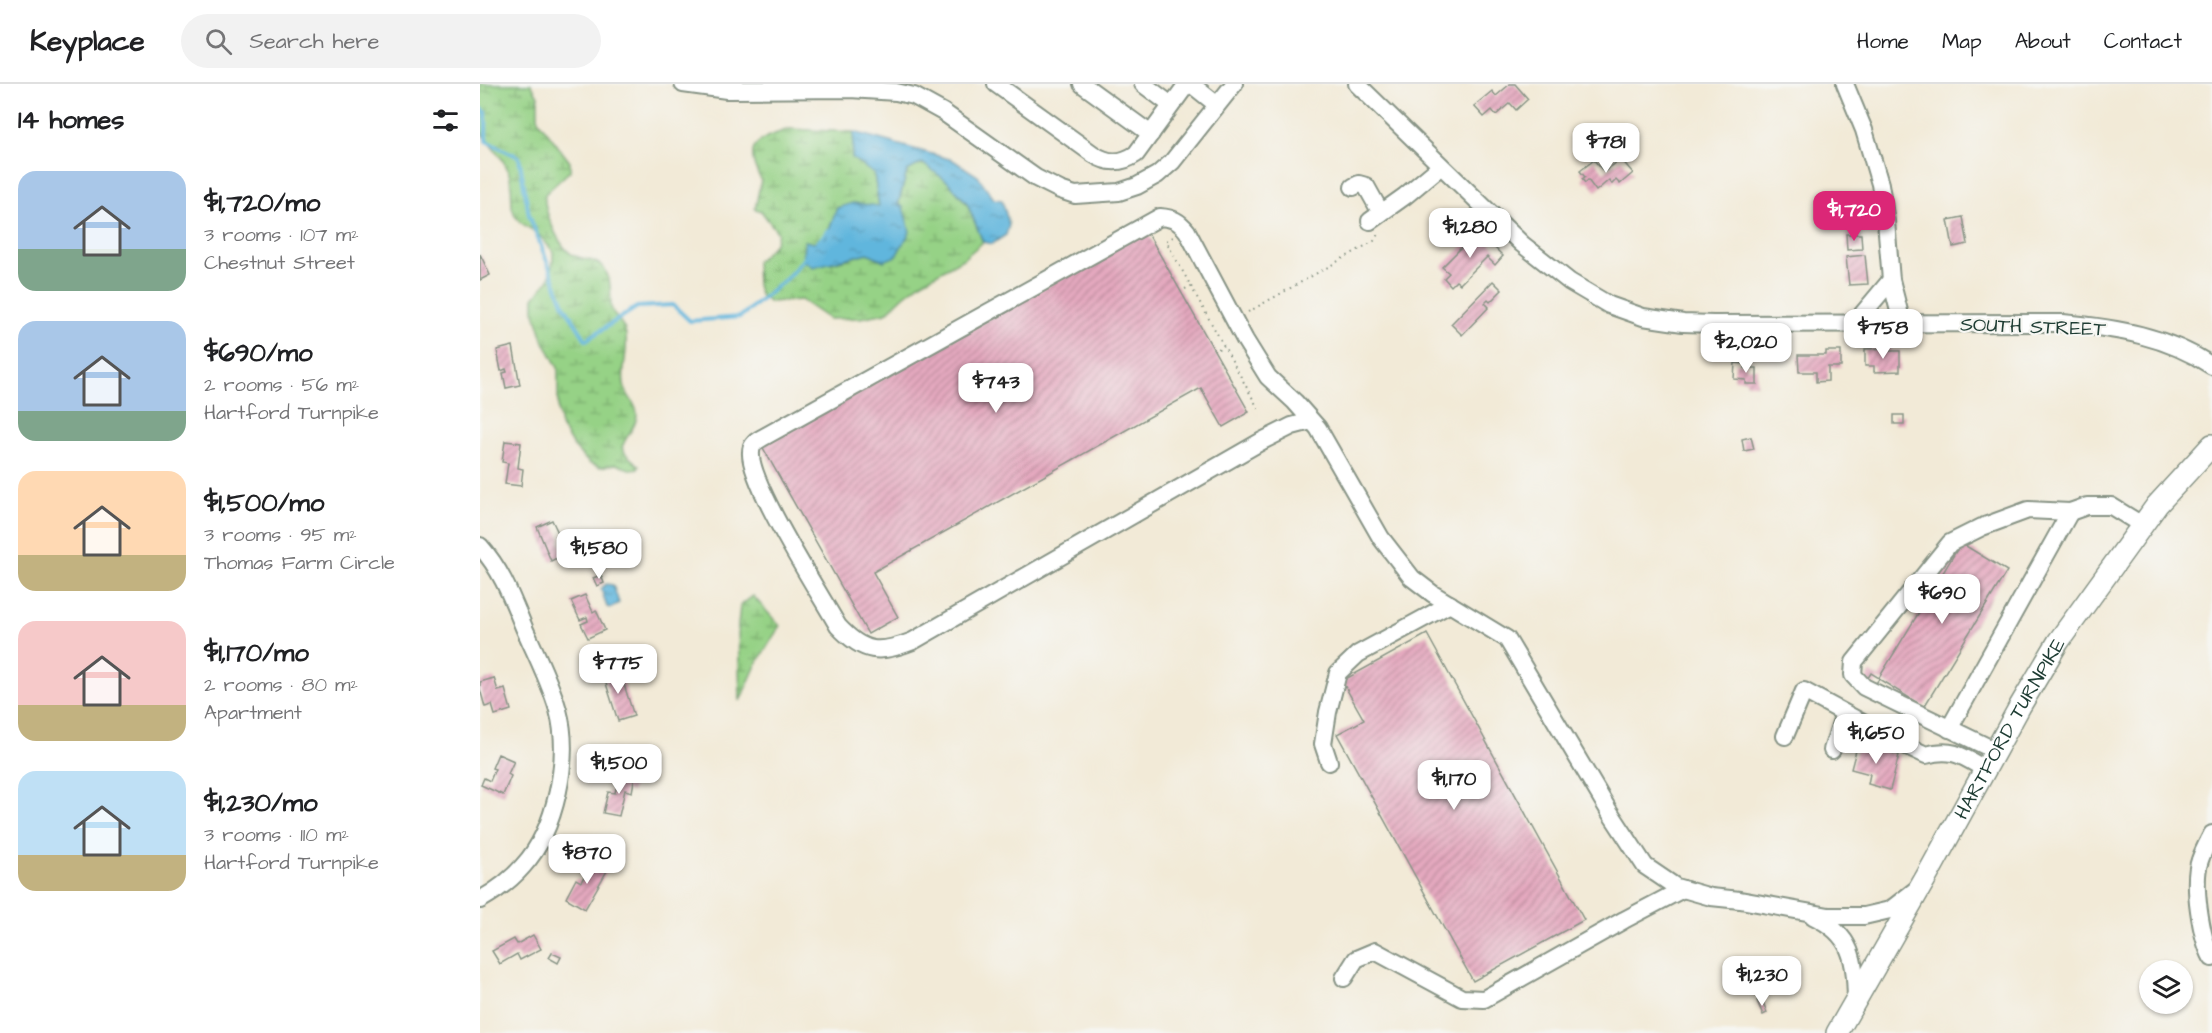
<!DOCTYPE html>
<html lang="en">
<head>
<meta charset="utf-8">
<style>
  :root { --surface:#fff; --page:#f2f2f2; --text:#202124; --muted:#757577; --line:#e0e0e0; --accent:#db2777 }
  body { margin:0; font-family:"Architects Daughter",sans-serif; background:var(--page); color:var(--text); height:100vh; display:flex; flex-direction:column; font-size:22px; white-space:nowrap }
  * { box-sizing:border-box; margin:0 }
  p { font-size:20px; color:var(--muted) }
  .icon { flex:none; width:33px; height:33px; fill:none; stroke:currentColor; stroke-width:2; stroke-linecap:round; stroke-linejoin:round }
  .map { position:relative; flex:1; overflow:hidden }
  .side { display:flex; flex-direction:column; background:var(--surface); width:480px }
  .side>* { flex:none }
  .controls { position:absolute; left:1659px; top:876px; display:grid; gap:12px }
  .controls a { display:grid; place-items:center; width:54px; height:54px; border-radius:50%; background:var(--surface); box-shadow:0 2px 4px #0004; font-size:30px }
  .price { position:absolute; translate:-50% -51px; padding:0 14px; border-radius:12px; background:#fff; color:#222; font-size:20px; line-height:39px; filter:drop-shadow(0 2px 3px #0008) }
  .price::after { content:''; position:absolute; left:50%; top:36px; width:18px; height:14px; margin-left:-9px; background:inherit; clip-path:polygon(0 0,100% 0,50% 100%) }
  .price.on { background:var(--accent); color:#fff }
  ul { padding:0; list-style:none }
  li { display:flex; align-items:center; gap:18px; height:150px; padding:0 18px }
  li span { display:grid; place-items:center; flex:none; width:168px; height:120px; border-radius:18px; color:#555 }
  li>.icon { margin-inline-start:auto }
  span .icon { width:72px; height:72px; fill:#fffc; stroke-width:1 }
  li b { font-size:26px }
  h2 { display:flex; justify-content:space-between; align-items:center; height:72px; padding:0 18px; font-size:26px }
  header { display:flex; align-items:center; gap:36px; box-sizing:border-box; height:84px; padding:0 30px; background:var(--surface); border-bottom:2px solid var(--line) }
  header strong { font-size:28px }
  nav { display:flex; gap:33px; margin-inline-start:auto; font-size:21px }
  .search { width:420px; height:54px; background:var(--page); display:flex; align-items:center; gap:15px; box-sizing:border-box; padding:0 21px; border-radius:33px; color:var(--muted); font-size:22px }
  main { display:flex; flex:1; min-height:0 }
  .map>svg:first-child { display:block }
  .wetland { fill:url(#wetland-marsh); stroke:#5a885d; stroke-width:1.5 }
  .water { fill:url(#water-ripples); stroke:#407a88; stroke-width:1.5 }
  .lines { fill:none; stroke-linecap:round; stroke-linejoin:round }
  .stream { stroke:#60b6dd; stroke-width:4 }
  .building { fill:url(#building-hatch) }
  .minor-casing { stroke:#889486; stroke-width:20 }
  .major-casing { stroke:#889486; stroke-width:24 }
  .path { stroke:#889486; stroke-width:2; stroke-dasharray:1.5 4.5; stroke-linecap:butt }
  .minor { stroke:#fff; stroke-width:16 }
  .major { stroke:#fff; stroke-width:21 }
  .labels { text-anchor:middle; stroke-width:4.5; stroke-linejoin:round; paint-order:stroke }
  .street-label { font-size:20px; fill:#1f3d34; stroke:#f6f6f2 }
</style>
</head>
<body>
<header>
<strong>Keyplace</strong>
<div class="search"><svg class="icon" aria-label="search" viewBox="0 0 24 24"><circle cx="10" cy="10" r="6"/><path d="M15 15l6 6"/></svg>Search here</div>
<nav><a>Home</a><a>Map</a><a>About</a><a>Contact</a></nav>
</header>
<main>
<section class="side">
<h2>14 homes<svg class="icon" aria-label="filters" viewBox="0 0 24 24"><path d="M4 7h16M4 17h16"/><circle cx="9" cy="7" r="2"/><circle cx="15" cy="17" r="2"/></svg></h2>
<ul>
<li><span style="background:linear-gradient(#a9c7e8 65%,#7fa58c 0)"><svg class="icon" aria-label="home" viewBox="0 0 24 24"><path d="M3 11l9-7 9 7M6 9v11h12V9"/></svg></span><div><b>$1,720/mo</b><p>3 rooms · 107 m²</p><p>Chestnut Street</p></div></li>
<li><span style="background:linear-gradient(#a9c7e8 75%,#7fa58c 0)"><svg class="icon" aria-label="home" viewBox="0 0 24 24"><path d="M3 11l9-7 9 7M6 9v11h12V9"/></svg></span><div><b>$690/mo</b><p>2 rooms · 56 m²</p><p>Hartford Turnpike</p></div></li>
<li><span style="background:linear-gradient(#ffd9b3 70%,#c2b280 0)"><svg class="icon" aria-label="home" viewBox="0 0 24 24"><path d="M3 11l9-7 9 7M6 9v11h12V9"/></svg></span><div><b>$1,500/mo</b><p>3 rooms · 95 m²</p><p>Thomas Farm Circle</p></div></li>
<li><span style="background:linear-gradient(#f6c9c9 70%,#c2b280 0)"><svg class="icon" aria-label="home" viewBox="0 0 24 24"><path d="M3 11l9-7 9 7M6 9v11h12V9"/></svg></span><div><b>$1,170/mo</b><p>2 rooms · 80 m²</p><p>Apartment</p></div></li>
<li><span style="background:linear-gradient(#bfe0f5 70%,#c2b280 0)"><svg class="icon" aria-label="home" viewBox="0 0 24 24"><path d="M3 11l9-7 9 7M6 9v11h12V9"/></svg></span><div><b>$1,230/mo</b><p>3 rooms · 110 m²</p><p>Hartford Turnpike</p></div></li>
</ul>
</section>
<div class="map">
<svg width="1732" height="949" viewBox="0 0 1732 949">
  <defs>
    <pattern id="wetland-marsh" width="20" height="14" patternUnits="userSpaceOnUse" patternTransform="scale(1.5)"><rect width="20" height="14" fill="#96d286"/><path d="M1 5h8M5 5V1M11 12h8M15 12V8" fill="none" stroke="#7aac6e"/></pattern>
    <pattern id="water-ripples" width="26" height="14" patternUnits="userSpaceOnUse" patternTransform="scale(1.5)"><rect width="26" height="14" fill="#60b6dd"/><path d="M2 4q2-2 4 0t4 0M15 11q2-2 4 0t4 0" fill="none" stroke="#4f95b4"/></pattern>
    <pattern id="building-hatch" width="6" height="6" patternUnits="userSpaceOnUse" patternTransform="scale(1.5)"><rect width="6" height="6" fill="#e5a9bf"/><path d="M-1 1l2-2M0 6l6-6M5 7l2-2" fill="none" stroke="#b98b9c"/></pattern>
  </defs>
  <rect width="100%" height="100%" fill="#f6f6f2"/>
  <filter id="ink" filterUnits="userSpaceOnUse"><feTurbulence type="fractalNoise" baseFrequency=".0167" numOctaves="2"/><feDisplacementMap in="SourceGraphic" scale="12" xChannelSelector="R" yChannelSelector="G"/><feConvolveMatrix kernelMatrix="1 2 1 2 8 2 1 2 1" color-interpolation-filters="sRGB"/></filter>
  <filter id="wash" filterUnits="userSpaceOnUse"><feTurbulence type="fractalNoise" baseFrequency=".008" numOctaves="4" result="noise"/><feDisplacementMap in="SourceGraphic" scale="24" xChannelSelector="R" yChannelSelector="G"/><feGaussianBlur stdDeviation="1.35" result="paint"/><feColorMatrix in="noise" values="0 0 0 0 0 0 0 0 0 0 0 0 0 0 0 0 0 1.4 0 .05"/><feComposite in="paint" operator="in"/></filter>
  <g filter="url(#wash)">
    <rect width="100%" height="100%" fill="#f2ead7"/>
    <g class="wetland">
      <path d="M0,0H51L58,12V36L90,78V87L65,110C63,125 78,163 93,171C104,177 118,174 125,186C132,197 130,210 131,222C132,232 142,237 145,246C150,264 141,283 144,301C146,312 157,320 157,330C157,343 145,352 142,364L146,370L159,382L158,385L152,386L136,380L120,383L109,379L93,362L81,342L78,327V284L64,258L54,226V214L69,195L73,178V167L59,151L40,138L35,132L32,123L31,97L28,86L22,75L0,48Z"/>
      <path d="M309,45L374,48L372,74L394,90L399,123L373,119L357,124L346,153L334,159L325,157L352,179L388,169L404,177L427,87L442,79L467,97L487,120L503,158L483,175L442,198L424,212L406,229L380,234L349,235L321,216L289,218L281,213L277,201L276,178L294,161L298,149L281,127L275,125L281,96C261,60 279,55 309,45Z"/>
      <polygon points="273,512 300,542 277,579 260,617 258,542 260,522"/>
    </g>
    <g class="water">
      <polygon points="374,48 473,76 498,92 514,115 522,116 529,141 526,151 512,160 503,158 487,119 467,97 442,79 427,87 418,120 423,123 430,148 416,172 404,177 388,169 333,183 325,178 323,169 325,157 334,159 346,153 357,124 373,119 399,122 394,90 372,74"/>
      <polygon points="101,452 107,454 109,458 107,464 95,471 90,469 88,463 85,463 87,459 98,456"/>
      <polygon points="126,500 133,501 139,519 131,524 127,523 121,505"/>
    </g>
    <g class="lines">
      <g class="stream">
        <polyline points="0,24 6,29 6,57 39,73 49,131 84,221 106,256 157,223 193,221 210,237 260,233 306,195 327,171"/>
        <polyline points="337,159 349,146"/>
      </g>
    </g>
    <g id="blocks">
      <g class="building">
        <polygon points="1030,0 1035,0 1048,15 1036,26 1030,19 1016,31 1012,26 1004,33 994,22 1012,7 1016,12"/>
        <polygon points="1141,75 1153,89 1140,100 1136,96 1132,100 1129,96 1116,107 1108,96 1105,99 1102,95 1105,93 1100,87 1114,76 1124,88"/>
        <polygon points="1483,133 1488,160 1473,163 1468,136"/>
        <polygon points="666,146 769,328 743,343 721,304 393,488 418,533 388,550 282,362"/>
        <polygon points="998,147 1023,172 1015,181 1007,173 980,200 976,197 971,202 964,194 969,189 962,183"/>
        <polygon points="1366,150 1381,150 1382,165 1367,166"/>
        <polygon points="0,170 10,191 0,196"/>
        <polygon points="1385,171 1388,200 1369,201 1366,173"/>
        <polygon points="1013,197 1022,206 1010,218 1008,216 1005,219 1009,223 982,251 971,240"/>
        <polygon points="33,262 40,301 26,304 23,289 27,288 26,285 21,287 17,266"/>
        <polygon points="1410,264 1410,267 1420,267 1420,287 1394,288 1394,282 1385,282 1385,265"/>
        <polygon points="1346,267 1361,267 1361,283 1348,283 1348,297 1336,298 1336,288 1319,288 1318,271 1346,271"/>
        <polygon points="1255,279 1266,280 1265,284 1277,284 1277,300 1266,300 1266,296 1254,295"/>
        <rect x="1414" y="331" width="10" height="9"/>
        <polygon points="1271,353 1274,365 1264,367 1262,355"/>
        <polygon points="25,357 41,359 38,384 43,385 41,402 25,400 28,379 22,378"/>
        <polygon points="72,436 81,455 79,457 85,470 71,477 57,443"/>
        <polygon points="1481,459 1527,487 1444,623 1399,595 1394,602 1386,597 1391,589 1399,594"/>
        <polygon points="121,491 124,499 117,502 113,494"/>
        <polygon points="105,511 113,528 116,526 125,546 108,554 101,540 108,537 107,533 100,536 91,517"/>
        <polygon points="947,550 1104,836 993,897 857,650 884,636 862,597"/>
        <polygon points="139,585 154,632 138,637 123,590"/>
        <polygon points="14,594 18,607 25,605 31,626 15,631 12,621 5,623 0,605 0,598"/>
        <polygon points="1378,659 1419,671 1410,706 1388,700 1390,690 1371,685"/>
        <polygon points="18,670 34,677 28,690 31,692 23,711 1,701 4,694 10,697 15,685 12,684"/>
        <polygon points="140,689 155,692 152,708 145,706 139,732 123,729 128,708 135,709"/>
        <polygon points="113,776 128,785 105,825 86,814 96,795 101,798"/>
        <polygon points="53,851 61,865 40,876 37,870 20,880 12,867 34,855 37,860"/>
        <polygon points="72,869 81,873 78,879 69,874"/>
        <polygon points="1282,915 1287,929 1283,931 1277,917"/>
      </g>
    </g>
  </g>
  <g filter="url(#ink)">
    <use href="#blocks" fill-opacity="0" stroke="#889486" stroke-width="1.5"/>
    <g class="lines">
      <defs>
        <g id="minor">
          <polyline points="203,0 247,6 370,5 416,8 434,12 463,28 556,94 580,106 595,111 639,108 657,102 677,91 692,78 754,0"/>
          <path d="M516,0L613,70C628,80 641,80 656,70L707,0"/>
          <polyline points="602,0 671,50"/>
          <polyline points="663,0 691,21"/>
          <polyline points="711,0 736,20"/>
          <path d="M877,0L1042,160L1090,198L1129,221L1163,233L1203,239L1233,240L1583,239C1636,244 1687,252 1732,282"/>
          <polyline points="1365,0 1384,46 1400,100 1406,137 1411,196 1422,239"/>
          <polyline points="873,103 879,100 886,102 901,129"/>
          <polyline points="890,137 925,112 961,82"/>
          <polyline points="1375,239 1411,196"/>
          <path d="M831,337L812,342L782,357L433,557C399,570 384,570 358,542C340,510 268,398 271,368C271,361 276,357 282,354L680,133C693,134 699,137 707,147L765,256L788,293L815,318L838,344L901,454L932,494L953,510L1027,555L1129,727L1165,782L1196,803L1231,813L1260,816L1349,832H1384L1410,826L1437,805"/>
          <path d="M0,462C23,488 32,515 45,546C57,572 70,598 78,626C91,673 76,746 43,782C31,796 16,807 0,816"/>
          <polyline points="1469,645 1590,428"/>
          <path d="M1305,652L1324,607L1416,657L1446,671C1473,663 1484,673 1506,686"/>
          <polyline points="1352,666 1364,629"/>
          <polyline points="1516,667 1384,603 1373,591 1374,578 1470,459 1502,443 1548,426 1590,428 1607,422 1631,422 1662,441"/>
          <polyline points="849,678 843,660 848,628 858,589 878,570 970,520"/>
          <path d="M1732,750C1728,758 1723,767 1720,776C1712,798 1721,854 1732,874"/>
          <path d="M1333,832C1373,851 1375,876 1376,916"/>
          <polyline points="864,894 876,875 895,867 982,914 1004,915 1144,836 1203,805"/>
        </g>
        <g id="major">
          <path id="s1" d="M1357,949L1448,790L1540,622L1578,558L1677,421L1732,361"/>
        </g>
      </defs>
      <use href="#minor" class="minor-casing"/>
      <use href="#major" class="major-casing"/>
      <g class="path">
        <polyline points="693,153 686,157 778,324 776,325"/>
        <polyline points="705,205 711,202"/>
        <polyline points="768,228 894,157 898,150"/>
        <polyline points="738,265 744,262"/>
      </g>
      <use href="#minor" class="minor"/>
      <use href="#major" class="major"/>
    </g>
  </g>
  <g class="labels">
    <g class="street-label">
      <text transform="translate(1553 242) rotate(2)" y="7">SOUTH STREET</text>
      <text dy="7" stroke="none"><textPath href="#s1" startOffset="350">HARTFORD TURNPIKE</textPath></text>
    </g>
  </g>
</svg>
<div class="controls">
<a><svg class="icon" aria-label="layers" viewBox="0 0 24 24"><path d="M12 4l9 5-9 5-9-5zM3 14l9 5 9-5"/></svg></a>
</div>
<b class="price" style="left:1126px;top:90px">$781</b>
<b class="price on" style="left:1374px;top:158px">$1,720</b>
<b class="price" style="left:990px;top:175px">$1,280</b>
<b class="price" style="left:1403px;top:276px">$758</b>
<b class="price" style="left:1266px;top:290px">$2,020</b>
<b class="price" style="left:516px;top:330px">$743</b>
<b class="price" style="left:119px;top:496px">$1,580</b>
<b class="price" style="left:1462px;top:541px">$690</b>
<b class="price" style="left:138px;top:611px">$775</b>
<b class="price" style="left:1396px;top:681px">$1,650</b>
<b class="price" style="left:139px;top:711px">$1,500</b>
<b class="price" style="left:974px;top:727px">$1,170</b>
<b class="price" style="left:107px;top:801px">$870</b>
<b class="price" style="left:1282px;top:923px">$1,230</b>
</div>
</main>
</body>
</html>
